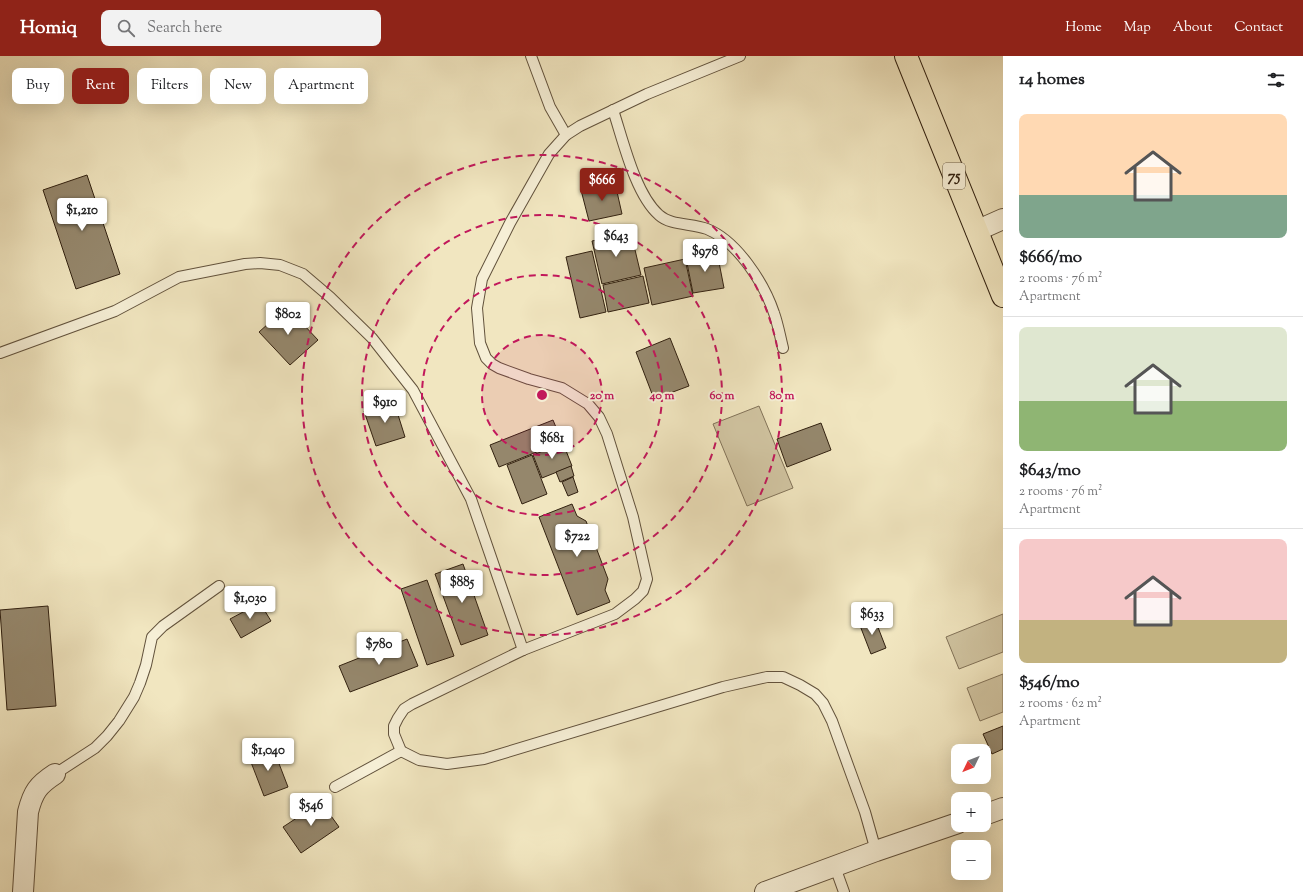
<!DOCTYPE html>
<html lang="en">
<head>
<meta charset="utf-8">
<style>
  :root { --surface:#fff; --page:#f2f2f2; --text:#202124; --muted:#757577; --line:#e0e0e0; --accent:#8f2418 }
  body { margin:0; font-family:"Sorts Mill Goudy",serif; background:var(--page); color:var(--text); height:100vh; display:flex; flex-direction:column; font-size:15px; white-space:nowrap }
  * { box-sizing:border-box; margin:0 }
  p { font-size:13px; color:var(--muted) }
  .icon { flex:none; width:22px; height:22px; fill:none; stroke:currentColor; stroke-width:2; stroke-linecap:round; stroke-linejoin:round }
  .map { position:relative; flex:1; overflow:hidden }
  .details { display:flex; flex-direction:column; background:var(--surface); width:300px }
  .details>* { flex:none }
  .guide { position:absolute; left:12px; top:12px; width:380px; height:36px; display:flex; gap:8px }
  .needle { width:26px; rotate:227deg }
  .buttons { position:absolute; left:951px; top:688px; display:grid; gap:8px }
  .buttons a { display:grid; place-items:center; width:40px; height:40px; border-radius:8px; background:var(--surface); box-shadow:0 4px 16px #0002; font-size:20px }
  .price { position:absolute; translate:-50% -34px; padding:0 9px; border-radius:4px; background:#fff; color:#222; font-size:13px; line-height:26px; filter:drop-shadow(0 1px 2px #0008) }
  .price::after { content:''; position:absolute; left:50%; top:24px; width:12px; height:9px; margin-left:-6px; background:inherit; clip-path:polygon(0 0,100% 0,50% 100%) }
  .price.selected { background:var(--accent); color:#fff }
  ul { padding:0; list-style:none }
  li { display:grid; align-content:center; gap:8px; height:212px; padding:0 16px }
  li+li { border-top:1px solid var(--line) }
  li span { display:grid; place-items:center; height:124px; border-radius:8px; color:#555 }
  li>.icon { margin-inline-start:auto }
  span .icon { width:72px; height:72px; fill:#fffc; stroke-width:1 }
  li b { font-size:17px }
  h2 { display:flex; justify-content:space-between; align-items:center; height:48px; padding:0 16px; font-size:17px }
  .chip { padding:0 14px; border-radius:8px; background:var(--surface); box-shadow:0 4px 16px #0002; font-size:14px; line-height:36px }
  .chip.selected { background:var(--accent); color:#fff }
  header { display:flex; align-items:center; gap:24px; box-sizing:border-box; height:56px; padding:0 20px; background:var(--accent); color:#fff }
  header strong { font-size:19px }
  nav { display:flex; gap:22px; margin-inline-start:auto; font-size:14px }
  .search { width:280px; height:36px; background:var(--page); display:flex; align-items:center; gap:10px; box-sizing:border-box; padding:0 14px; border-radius:8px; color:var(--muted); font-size:15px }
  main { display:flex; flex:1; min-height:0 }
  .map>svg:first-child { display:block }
  .green { fill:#d1c5a2; stroke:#827359 }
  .building { fill:#95876c; stroke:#322110 }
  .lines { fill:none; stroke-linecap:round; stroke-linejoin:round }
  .service-casing { stroke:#62523c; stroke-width:12 }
  .minor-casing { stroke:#62523c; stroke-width:22 }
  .trunk-casing { stroke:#322110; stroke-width:24 }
  .service { stroke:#f6efd6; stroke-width:10 }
  .minor { stroke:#f6efd6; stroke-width:20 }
  .trunk { stroke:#f1e6c0; stroke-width:22 }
  .ring { fill:none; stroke:#c2185b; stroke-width:2; stroke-dasharray:7 5 }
  .labels { text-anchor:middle; stroke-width:4; stroke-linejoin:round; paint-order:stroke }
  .shield { fill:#f6efd6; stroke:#6d5f4b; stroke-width:1 }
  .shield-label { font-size:15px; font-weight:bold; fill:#322110 }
  .centre { fill:#c2185b; stroke:#f6efd6; stroke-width:2 }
  .ring-label { font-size:12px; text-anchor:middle; font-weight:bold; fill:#c2185b; stroke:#f6efd6; stroke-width:4; stroke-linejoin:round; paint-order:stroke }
</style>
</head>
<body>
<header>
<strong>Homiq</strong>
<div class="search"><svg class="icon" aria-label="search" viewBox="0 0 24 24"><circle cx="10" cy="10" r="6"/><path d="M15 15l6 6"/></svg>Search here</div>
<nav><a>Home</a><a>Map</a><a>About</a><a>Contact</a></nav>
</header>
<main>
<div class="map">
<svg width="1003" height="836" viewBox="0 0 1003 836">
  <rect width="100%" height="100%" fill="#f1e6c0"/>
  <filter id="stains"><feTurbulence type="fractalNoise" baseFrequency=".005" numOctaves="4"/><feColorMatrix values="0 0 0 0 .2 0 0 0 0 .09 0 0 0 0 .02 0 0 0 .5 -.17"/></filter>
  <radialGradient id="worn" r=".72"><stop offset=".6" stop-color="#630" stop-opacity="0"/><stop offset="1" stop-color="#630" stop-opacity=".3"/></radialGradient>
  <g class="green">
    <polygon points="759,350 793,432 747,450 713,368"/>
    <polygon points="1003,558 1003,596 959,613 946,581"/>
    <polygon points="1003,618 1003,656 980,665 967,632"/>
  </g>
  <g class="building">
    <polygon points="87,119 120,218 76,233 43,134"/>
    <polygon points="615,127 622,158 589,165 581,134"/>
    <polygon points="631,177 641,219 602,228 592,185"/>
    <polygon points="592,195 606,256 580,262 566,201"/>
    <polygon points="717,196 724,232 693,237 686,202"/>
    <polygon points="685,203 693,240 652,249 644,212"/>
    <polygon points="643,220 649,247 608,256 603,229"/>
    <polygon points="287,251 318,284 290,309 259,276"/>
    <polygon points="670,282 689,330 654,343 636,296"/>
    <polygon points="394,346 405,381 376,390 364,355"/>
    <polygon points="553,364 562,386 499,411 490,389"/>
    <polygon points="821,367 831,394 787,411 777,383"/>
    <polygon points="563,387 572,410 542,422 533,399"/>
    <polygon points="532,399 547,438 522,448 507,409"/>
    <polygon points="571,410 574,420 560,426 556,416"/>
    <polygon points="573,421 578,436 568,440 562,426"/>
    <polygon points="572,448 577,460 586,465 608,523 605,534 610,546 577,559 539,461"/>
    <polygon points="463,508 488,579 461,589 435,518"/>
    <polygon points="427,524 454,600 427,609 401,533"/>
    <polygon points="260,547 271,565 241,582 230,563"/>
    <polygon points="48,550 56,650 7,654 0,554"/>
    <polygon points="874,561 886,592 871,598 859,567"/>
    <polygon points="407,583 418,610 350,636 339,610"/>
    <polygon points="1003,670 1003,693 992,698 983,678"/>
    <polygon points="273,692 288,731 264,740 249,701"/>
    <polygon points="321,746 339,771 301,797 283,771"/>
  </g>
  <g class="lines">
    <defs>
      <g id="service">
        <polyline points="531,0 550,51 566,79"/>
        <path d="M613,54C623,84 635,138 659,159C671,170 692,167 707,173C737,185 764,227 774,257C778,268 780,280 783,292"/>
        <polyline points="0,297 115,255 179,221 245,208 260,207 280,209 303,218 330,241 372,282 413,334 471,443 523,594 615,558 635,543 643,535 647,523 633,461 607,378 599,361 588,348 562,332 529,323 499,312 492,308 486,302 480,287 477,252 482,223 510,167 549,98 566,79 580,70 647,38 740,0"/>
        <polyline points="523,594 412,648 404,653 398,662 394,670 394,678 401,695 419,704 447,708 484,703 723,631 767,621 783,621 800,629 815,638 823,647 832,665 849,712 865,756 876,795"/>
        <polyline points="55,718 95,692 107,680 119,665 134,641 140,627 146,609 152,581 163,570 219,530"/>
        <polyline points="335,731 401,695"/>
        <polyline points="835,811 844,836"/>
      </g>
      <g id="minor">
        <polyline points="976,175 1003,163"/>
        <polyline points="984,759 1003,752"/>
        <path d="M23,836L28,756C33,736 38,729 55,718"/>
        <polyline points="765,836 876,795 958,767"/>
      </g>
      <polyline id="trunk" points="906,0 1003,240"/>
    </defs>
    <use href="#service" class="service-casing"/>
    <use href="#minor" class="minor-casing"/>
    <use href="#trunk" class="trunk-casing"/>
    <use href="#service" class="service"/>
    <use href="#minor" class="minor"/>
    <use href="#trunk" class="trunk"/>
  </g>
  <circle cx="542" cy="339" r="60" fill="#c2185b" fill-opacity=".12"/>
  <g class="ring">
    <circle cx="542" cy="339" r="60"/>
    <circle cx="542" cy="339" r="120"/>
    <circle cx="542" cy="339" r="180"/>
    <circle cx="542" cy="339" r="240"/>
  </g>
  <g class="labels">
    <rect class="shield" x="943" y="107" width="22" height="26" rx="3"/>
    <g class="shield-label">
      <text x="954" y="125">75</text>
    </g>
  </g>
  <circle cx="542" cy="339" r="6" class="centre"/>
  <g class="ring-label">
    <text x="602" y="343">20 m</text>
    <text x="662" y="343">40 m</text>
    <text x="722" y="343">60 m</text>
    <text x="782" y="343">80 m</text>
  </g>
  <rect width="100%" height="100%" filter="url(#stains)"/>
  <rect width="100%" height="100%" fill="url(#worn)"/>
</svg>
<div class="buttons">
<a><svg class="needle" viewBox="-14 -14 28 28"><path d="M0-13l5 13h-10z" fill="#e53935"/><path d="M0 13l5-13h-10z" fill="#757577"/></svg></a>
<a>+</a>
<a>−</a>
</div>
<b class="price selected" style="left:602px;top:146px">$666</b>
<b class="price" style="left:82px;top:176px">$1,210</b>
<b class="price" style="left:616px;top:202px">$643</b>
<b class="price" style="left:705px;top:217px">$978</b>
<b class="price" style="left:288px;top:280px">$802</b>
<b class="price" style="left:385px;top:368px">$910</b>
<b class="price" style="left:552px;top:404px">$681</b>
<b class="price" style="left:577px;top:502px">$722</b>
<b class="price" style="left:462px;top:548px">$885</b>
<b class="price" style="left:250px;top:564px">$1,030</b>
<b class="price" style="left:872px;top:580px">$633</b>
<b class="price" style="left:379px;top:610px">$780</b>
<b class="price" style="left:268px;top:716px">$1,040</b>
<b class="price" style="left:311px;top:771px">$546</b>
<div class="guide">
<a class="chip">Buy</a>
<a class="chip selected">Rent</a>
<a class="chip">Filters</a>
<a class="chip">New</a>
<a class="chip">Apartment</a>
</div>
</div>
<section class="details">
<h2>14 homes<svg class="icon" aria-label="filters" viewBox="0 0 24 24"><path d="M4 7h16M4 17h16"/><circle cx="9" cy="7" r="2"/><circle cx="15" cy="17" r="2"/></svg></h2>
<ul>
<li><span style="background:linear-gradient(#ffd9b3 65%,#7fa58c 0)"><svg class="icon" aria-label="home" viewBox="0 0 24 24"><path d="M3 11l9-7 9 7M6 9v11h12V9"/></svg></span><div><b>$666/mo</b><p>2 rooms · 76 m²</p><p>Apartment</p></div></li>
<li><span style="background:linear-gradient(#dfe7d0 60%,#8fb573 0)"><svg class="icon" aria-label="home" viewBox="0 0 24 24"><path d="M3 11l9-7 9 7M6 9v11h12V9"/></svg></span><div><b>$643/mo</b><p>2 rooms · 76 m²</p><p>Apartment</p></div></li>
<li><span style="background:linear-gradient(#f6c9c9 65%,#c2b280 0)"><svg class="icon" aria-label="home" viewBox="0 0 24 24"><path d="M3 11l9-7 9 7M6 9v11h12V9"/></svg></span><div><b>$546/mo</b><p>2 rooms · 62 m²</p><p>Apartment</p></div></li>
</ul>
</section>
</main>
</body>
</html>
